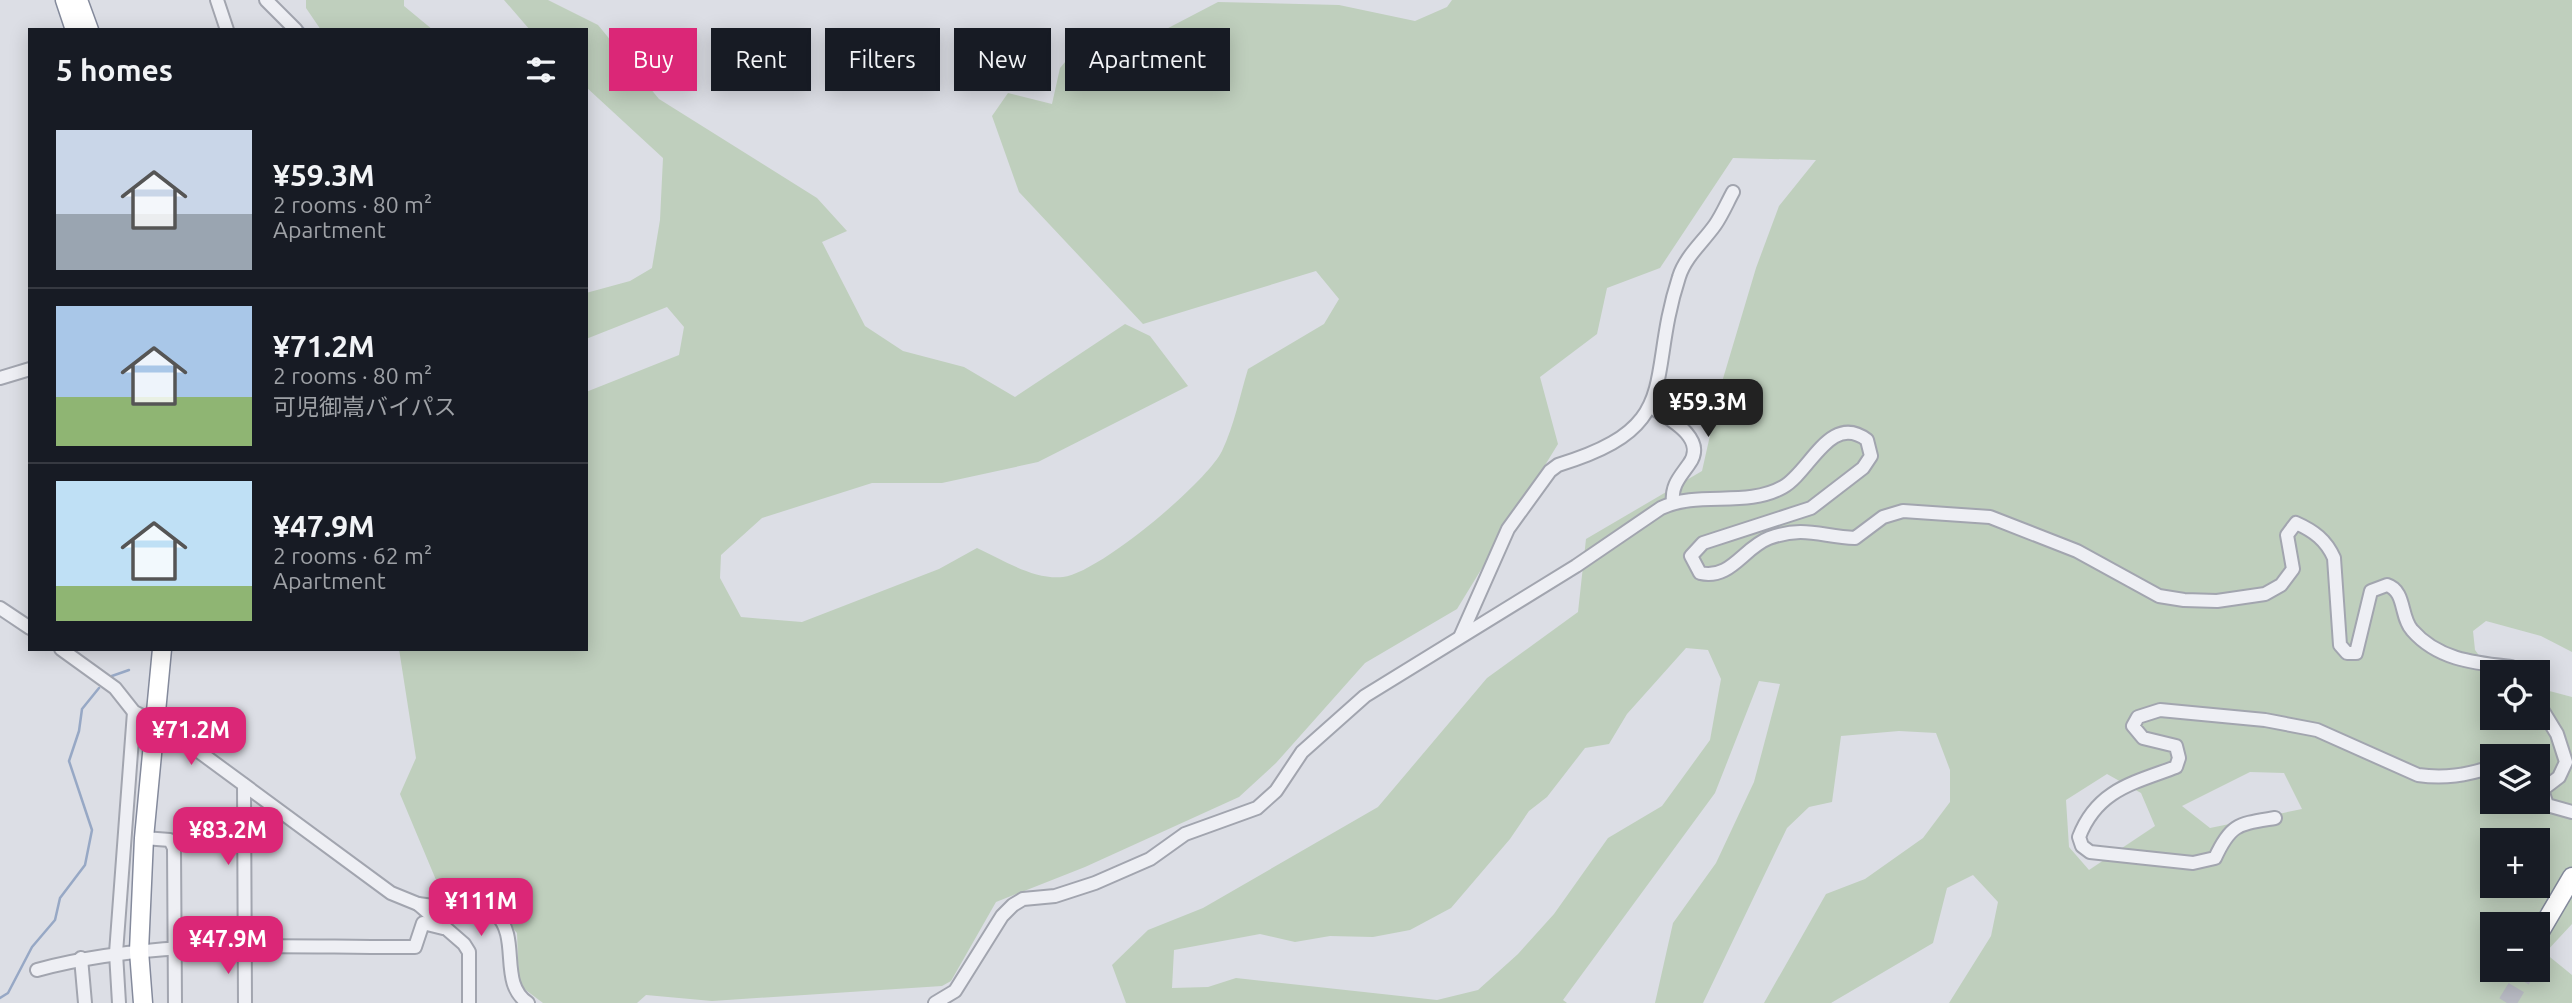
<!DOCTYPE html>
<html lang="en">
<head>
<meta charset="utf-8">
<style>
  :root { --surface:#171b24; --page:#242831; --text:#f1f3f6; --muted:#9ea1a6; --line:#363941; --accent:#db2777 }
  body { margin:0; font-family:Ubuntu,"Noto Sans JP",sans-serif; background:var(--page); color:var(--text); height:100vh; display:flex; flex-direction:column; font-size:26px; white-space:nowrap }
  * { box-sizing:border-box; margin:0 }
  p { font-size:23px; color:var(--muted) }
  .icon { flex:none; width:38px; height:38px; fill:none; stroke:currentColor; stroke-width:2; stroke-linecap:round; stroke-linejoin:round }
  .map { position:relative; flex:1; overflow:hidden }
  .panel { position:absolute; left:28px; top:28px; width:560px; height:623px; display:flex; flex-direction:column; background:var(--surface); border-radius:0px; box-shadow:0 4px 18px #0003 }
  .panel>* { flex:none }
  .top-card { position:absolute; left:609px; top:28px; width:665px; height:63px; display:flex; gap:14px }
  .tools { position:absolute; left:2480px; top:660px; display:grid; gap:14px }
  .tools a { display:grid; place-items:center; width:70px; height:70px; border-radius:0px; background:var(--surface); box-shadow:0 4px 18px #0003; font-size:35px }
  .price { position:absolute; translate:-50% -60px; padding:0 16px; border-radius:14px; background:var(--accent); color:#fff; font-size:23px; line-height:46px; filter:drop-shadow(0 2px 4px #0008) }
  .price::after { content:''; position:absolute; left:50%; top:42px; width:21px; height:16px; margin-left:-10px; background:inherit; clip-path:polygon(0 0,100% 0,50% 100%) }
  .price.current { background:#222; color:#fff }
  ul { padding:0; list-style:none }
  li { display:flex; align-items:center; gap:21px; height:175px; padding:0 28px }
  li+li { border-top:2px solid var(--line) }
  li span { display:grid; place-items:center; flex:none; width:196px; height:140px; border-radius:0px; color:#555 }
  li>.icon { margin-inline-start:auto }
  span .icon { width:84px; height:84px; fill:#fffc; stroke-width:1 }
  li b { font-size:30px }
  h2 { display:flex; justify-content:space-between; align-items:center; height:84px; padding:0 28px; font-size:30px }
  .pill { padding:0 24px; border-radius:0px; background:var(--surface); box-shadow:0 4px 18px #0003; font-size:24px; line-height:63px }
  .pill.current { background:var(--accent); color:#fff }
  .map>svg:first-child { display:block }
  .green { fill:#bfcfbd; fill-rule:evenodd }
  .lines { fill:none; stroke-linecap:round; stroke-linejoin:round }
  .stream { stroke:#97a8c5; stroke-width:2.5 }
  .highway-tunnel { stroke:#b8bac3; stroke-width:18; stroke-dasharray:18 9; stroke-linecap:butt }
  .minor-casing { stroke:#a2a5af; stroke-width:16 }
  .highway-casing { stroke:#848a9c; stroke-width:21 }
  .minor { stroke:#eeeff4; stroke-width:12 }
  .highway { stroke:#fff; stroke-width:18 }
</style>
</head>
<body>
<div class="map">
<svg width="2572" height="1003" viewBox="0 0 2572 1003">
  <rect width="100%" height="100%" fill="#dcdee5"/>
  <g class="green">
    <polygon points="306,0 404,0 404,6 433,30 321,30 306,8"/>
    <path d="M504,0H548L598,25L659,99L817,198L847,231L822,242L865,326L903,351L964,367L1015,397L1125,324L1150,336L1188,386L1038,462L942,483H872L762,518L721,555L720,578L741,617L802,622L939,569L977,548C1003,560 1034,580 1063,577C1099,573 1206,483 1222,451C1234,426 1240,395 1248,369L1324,324L1339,299L1316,271L1143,324L1019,192L992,116L1008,93L1052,104L1060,68L1087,36L1103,55L1116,45L1151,37L1218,2L1339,5L1415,21L1447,7L1452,0H2572V652L2541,636L2486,621L2473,631L2475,650L2492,673V718H2538V688L2572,697V924L2545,953L2572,975V1003H1949L1991,936L1998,902L1973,875L1947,888L1933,943L1831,1003H1764L1826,894L1865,879L1923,838L1950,802V770L1936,733L1899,731L1841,736L1832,802L1809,807L1787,828L1703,1003H1655L1673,923L1716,863L1754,782L1780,684L1759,681L1715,793L1563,1000L1567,1003H1126L1112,965L1148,930L1203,908L1378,807L1487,678L1578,612L1586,539L1702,471L1722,382L1756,268L1779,206L1816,160L1733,158L1660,268L1607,288L1597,334L1540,377L1558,444L1457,609L1365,663L1276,763L1239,797L1085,867L996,902L951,981L942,986L712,1001L646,995L637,1003H543L519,985L517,933L493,905L444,899L400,794L416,758L399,649H586V392L679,355L684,327L667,307L586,339V293L630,281L652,268L660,220L663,158L586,87V30H530ZM1686,648L1708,650L1721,679L1710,740L1662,806L1608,838L1554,914L1518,954L1478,990L1437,1000L1236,978L1208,987L1172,988L1174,950L1260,934L1295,942L1330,936L1373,937L1410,930L1451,908L1510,839L1529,811L1547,797L1585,748L1609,744L1627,714ZM2492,756H2538V802H2492ZM2250,772L2284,773L2302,809L2210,828L2182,806ZM2107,774L2141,793L2155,826L2089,870L2069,847L2066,800ZM2492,840H2538V886H2492ZM2492,924H2538V970H2492Z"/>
  </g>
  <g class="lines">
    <g class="stream">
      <polyline points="296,22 305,30"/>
      <polyline points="109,677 129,670"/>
      <polyline points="0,998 8,993 32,947 55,920 60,898 85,865 92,830 69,761 79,731 82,709 99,688"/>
    </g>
    <g class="highway-tunnel">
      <polyline points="2538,951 2539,949"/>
      <polyline points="2507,1003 2527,970"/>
    </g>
    <defs>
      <g id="minor">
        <polyline points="217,0 227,30"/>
        <polyline points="266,0 296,30"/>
        <polyline points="0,378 30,369"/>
        <path d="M1651,407C1668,418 1708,438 1689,464C1680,477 1671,485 1673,503"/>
        <polyline points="0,608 30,628"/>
        <path d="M1461,635L1508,529L1550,471L1558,465C1686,426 1645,381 1679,277C1685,257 1703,242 1715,225C1722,215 1727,203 1733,192"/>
        <path d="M61,649L115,688L134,712L167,728L391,893L418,904L496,914C521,938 498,983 528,1003"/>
        <polyline points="2538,703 2557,734 2566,762 2559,777 2542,790 2547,805 2572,812"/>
        <polyline points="244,785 245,1003"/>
        <path d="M2275,818C2239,824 2231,823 2215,858L2193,863L2090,852L2082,846L2079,837C2097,790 2133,783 2176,767L2179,758L2176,746L2143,738L2133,726L2138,717L2160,710L2265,720L2317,730L2418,775C2445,779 2466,775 2492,767"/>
        <polyline points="144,838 170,840 174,848 175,1003"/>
        <polyline points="418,904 464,944 469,952 469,1003"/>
        <polyline points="81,958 85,1003"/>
        <path d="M37,970C159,937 290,948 415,947L423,923L443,928"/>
        <polyline points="119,1003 116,953 134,712"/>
        <path d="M935,1003L955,991L1002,916L1013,905L1023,899L1055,896L1095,883L1150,859L1185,834L1257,808L1276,791L1302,752L1365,696L1576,566L1661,508C1699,490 1746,508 1783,487C1810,472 1830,412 1867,440L1871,456L1863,468L1811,508L1703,543L1691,556L1700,573C1731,580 1743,548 1769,538C1805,525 1822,537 1855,538L1883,517L1903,511L1990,517L2077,551L2159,596L2184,600L2217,601L2265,594L2281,585L2293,569L2287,535L2296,523C2314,531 2326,540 2334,558L2340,645L2347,653H2356L2371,591L2387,585C2406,591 2400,617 2412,630C2438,660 2475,663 2511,667L2517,672"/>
      </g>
      <g id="highway">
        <polyline points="65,0 75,30"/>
        <polyline points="78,0 89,30"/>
        <polyline points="2538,935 2572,877"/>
        <polyline points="143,1003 139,951 144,838 162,649"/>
      </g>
    </defs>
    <use href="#minor" class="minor-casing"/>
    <use href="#highway" class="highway-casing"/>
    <use href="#minor" class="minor"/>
    <use href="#highway" class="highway"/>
  </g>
</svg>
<div class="tools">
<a><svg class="icon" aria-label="locate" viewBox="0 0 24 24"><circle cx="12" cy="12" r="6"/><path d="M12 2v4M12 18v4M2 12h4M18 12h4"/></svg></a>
<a><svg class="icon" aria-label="layers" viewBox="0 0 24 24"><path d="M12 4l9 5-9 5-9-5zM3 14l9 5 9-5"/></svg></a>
<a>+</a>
<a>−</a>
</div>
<b class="price current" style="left:1708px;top:439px">¥59.3M</b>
<b class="price" style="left:191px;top:767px">¥71.2M</b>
<b class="price" style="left:228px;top:867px">¥83.2M</b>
<b class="price" style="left:481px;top:938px">¥111M</b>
<b class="price" style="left:228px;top:976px">¥47.9M</b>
<div class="top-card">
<a class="pill current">Buy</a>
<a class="pill">Rent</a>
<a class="pill">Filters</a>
<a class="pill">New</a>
<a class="pill">Apartment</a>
</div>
<section class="panel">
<h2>5 homes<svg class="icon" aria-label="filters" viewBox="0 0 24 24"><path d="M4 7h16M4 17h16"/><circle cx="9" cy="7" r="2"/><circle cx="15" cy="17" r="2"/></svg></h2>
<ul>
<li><span style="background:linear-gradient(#c9d6e8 60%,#9aa5b1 0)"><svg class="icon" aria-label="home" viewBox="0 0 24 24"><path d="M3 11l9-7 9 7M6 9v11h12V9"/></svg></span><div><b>¥59.3M</b><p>2 rooms · 80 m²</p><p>Apartment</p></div></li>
<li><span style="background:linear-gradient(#a9c7e8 65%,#8fb573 0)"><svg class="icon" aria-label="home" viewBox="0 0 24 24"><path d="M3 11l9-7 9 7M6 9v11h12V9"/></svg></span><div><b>¥71.2M</b><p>2 rooms · 80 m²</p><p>可児御嵩バイパス</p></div></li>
<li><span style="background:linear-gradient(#bfe0f5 75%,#8fb573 0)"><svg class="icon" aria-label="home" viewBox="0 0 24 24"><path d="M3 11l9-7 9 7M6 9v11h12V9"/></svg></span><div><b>¥47.9M</b><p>2 rooms · 62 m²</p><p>Apartment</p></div></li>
</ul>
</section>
</div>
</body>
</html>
